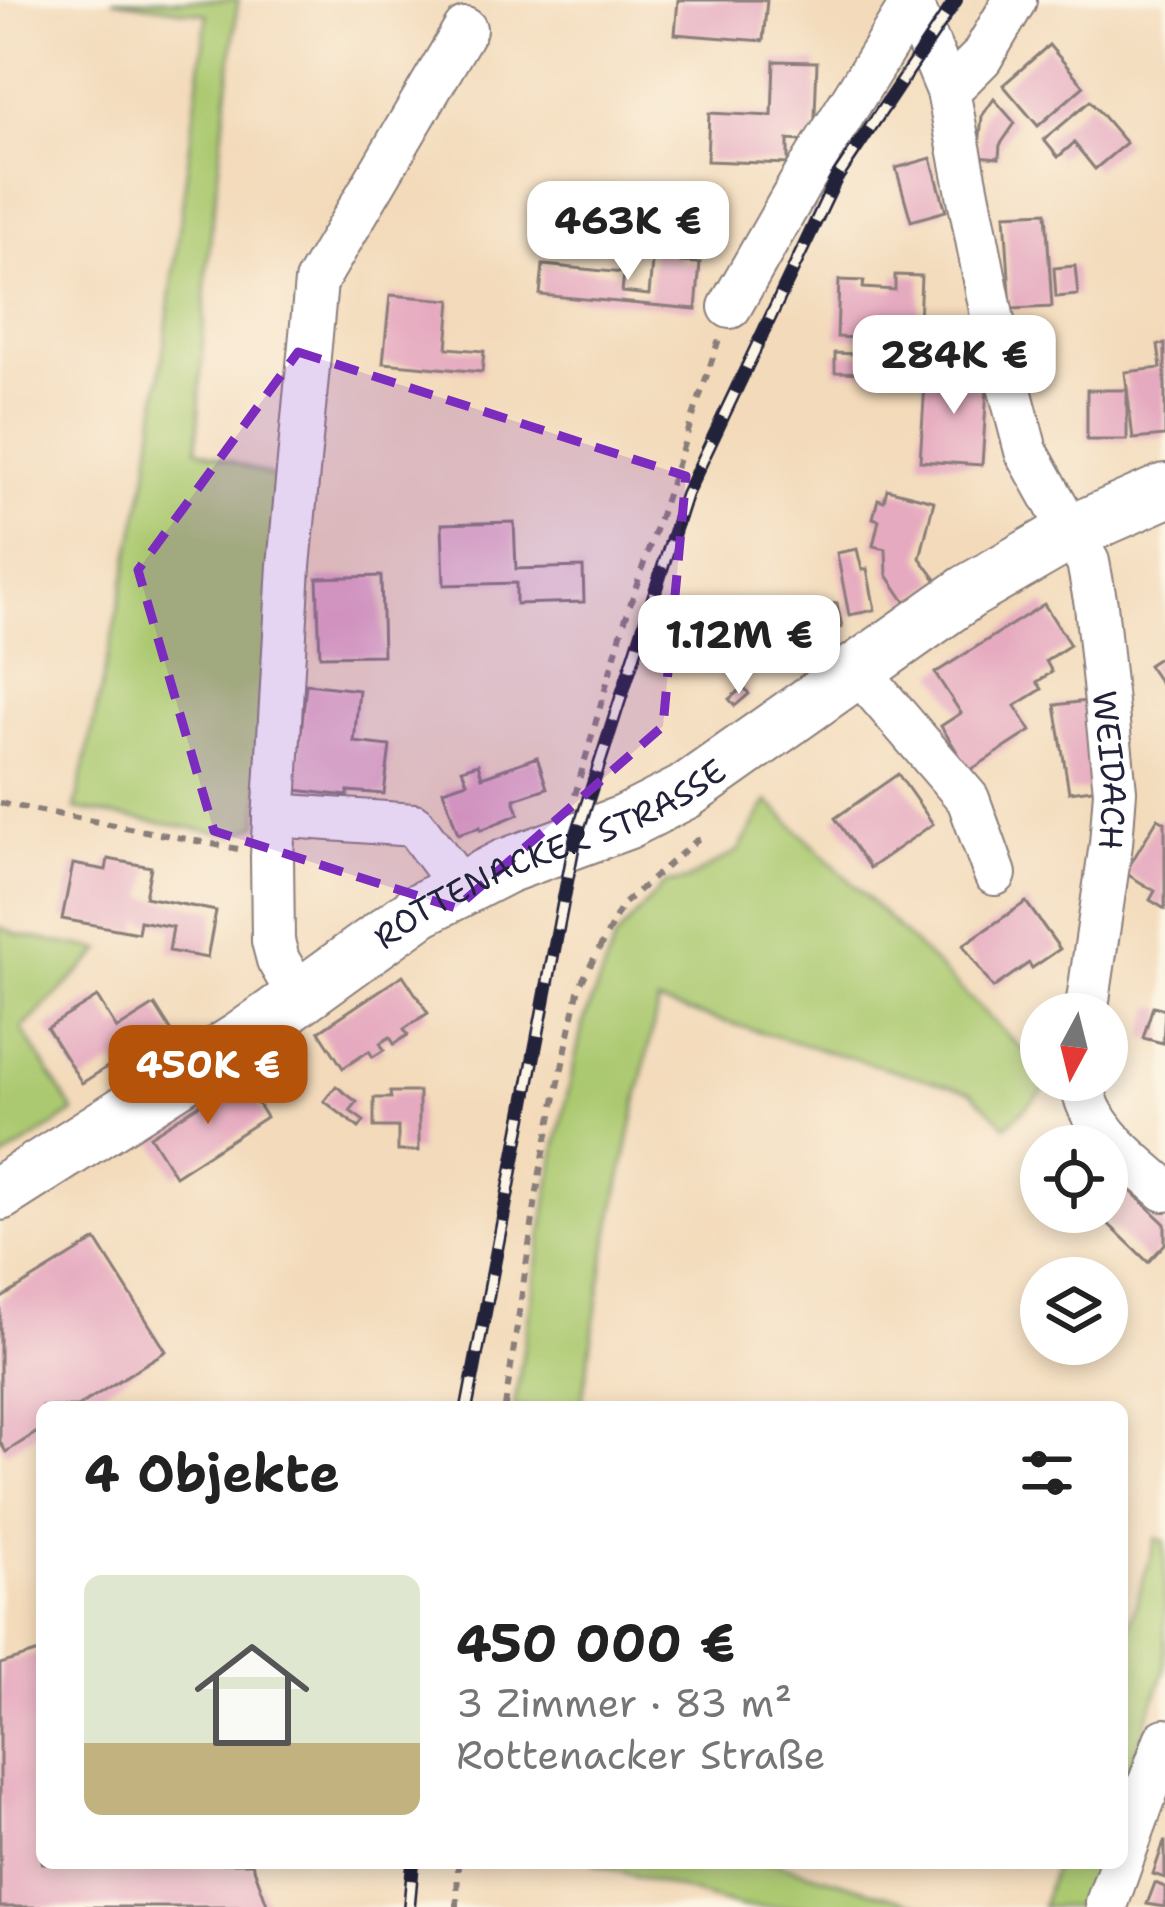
<!DOCTYPE html>
<html lang="de">
<head>
<meta charset="utf-8">
<style>
  :root { --surface:#fff; --page:#f2f2f2; --text:#222; --muted:#767676; --accent:#b45309 }
  body { margin:0; font-family:"Shantell Sans",sans-serif; background:var(--page); color:var(--text); height:100vh; display:flex; flex-direction:column; font-size:45px; white-space:nowrap }
  * { box-sizing:border-box; margin:0 }
  p { font-size:39px; color:var(--muted) }
  .icon { flex:none; width:66px; height:66px; fill:none; stroke:currentColor; stroke-width:2; stroke-linecap:round; stroke-linejoin:round }
  .map { position:relative; flex:1; overflow:hidden }
  .sheet { position:absolute; left:36px; top:1401px; width:1092px; height:468px; display:flex; flex-direction:column; background:var(--surface); border-radius:18px; box-shadow:0 6px 18px #0003 }
  .sheet>* { flex:none }
  .needle { width:78px; rotate:187deg }
  .buttons { position:absolute; left:1020px; top:993px; display:grid; gap:24px }
  .buttons a { display:grid; place-items:center; width:108px; height:108px; border-radius:50%; background:var(--surface); box-shadow:0 6px 18px #0003; font-size:60px }
  .price { position:absolute; translate:-50% -102px; padding:0 27px; border-radius:24px; background:#fff; color:#222; font-size:39px; line-height:78px; filter:drop-shadow(0 3px 6px #0008) }
  .price::after { content:''; position:absolute; left:50%; top:72px; width:36px; height:27px; margin-left:-18px; background:inherit; clip-path:polygon(0 0,100% 0,50% 100%) }
  .price.active { background:var(--accent); color:#fff }
  ul { padding:0; list-style:none }
  li { display:flex; align-items:center; gap:36px; height:300px; padding:0 48px }
  li span { display:grid; place-items:center; flex:none; width:336px; height:240px; border-radius:18px; color:#555 }
  li>.icon { margin-inline-start:auto }
  span .icon { width:144px; height:144px; fill:#fffc; stroke-width:1 }
  li b { font-size:51px }
  h2 { display:flex; justify-content:space-between; align-items:center; height:144px; padding:0 48px; font-size:51px }
  .map>svg:first-child { display:block }
  .green { fill:#abc970; stroke:#667656; stroke-width:3 }
  .building { fill:#e6aac0 }
  .lines { fill:none; stroke-linecap:round; stroke-linejoin:round }
  .minor-casing { stroke:#8a7e7a; stroke-width:46 }
  .major-casing { stroke:#8a7e7a; stroke-width:58 }
  .path { stroke:#8a7e7a; stroke-width:6; stroke-dasharray:9 9; stroke-linecap:butt }
  .minor { stroke:#fff; stroke-width:42 }
  .major { stroke:#fff; stroke-width:54 }
  .rail-casing { stroke:#22223b; stroke-width:14 }
  .rail { stroke:#fcf5e5; stroke-width:9; stroke-dasharray:27; stroke-linecap:butt }
  .marked { fill:#7b2cbf; fill-opacity:0.2; stroke:#7b2cbf; stroke-width:9; stroke-dasharray:24 15; stroke-linejoin:round }
  .labels { text-anchor:middle; stroke-width:12; stroke-linejoin:round; paint-order:stroke }
  .street-label { font-size:33px; fill:#22223b; stroke:#fcf5e5 }
</style>
</head>
<body>
<div class="map">
<svg width="1165" height="1907" viewBox="0 0 1165 1907">
  <rect width="100%" height="100%" fill="#fcf5e5"/>
  <filter id="ink" filterUnits="userSpaceOnUse"><feTurbulence type="fractalNoise" baseFrequency=".00833" numOctaves="2"/><feDisplacementMap in="SourceGraphic" scale="24" xChannelSelector="R" yChannelSelector="G"/><feConvolveMatrix kernelMatrix="1 2 1 2 8 2 1 2 1" color-interpolation-filters="sRGB"/></filter>
  <filter id="wash" filterUnits="userSpaceOnUse"><feTurbulence type="fractalNoise" baseFrequency=".004" numOctaves="4" result="noise"/><feDisplacementMap in="SourceGraphic" scale="48" xChannelSelector="R" yChannelSelector="G"/><feGaussianBlur stdDeviation="2.7" result="paint"/><feColorMatrix in="noise" values="0 0 0 0 0 0 0 0 0 0 0 0 0 0 0 0 0 1.4 0 .05"/><feComposite in="paint" operator="in"/></filter>
  <g filter="url(#wash)">
    <rect width="100%" height="100%" fill="#f3daba"/>
    <g class="green">
      <polygon points="112,0 238,0 207,268 197,449 285,481 258,825 234,835 75,809 148,470 207,14"/>
      <polygon points="768,801 1041,1068 1041,1080 1054,1081 1006,1126 971,1092 658,1003 607,1244 581,1407 514,1407 557,1142 583,1024 616,938 664,884 687,880 739,850"/>
      <polygon points="0,927 18,935 102,950 22,1029 74,1112 0,1161"/>
      <polygon points="1156,1539 1165,1541 1165,1669 1122,1793 1122,1649"/>
      <polygon points="591,1863 774,1863 928,1907 741,1907"/>
      <polygon points="1055,1863 1100,1863 1088,1907 1042,1907"/>
    </g>
    <g id="blocks">
      <g class="building">
        <polygon points="678,0 767,0 763,41 675,34"/>
        <polygon points="1049,45 1084,86 1038,126 1003,85"/>
        <polygon points="774,61 817,62 814,142 788,140 788,164 707,161 709,113 772,116"/>
        <polygon points="994,99 1015,123 1000,145 999,158 978,156 982,116"/>
        <polygon points="1090,101 1126,143 1095,169 1074,143 1058,157 1044,140"/>
        <polygon points="931,158 946,211 911,221 896,168"/>
        <polygon points="1046,212 1052,307 1011,309 1005,214"/>
        <polygon points="653,251 681,254 681,262 700,263 696,309 540,295 543,265 624,273 622,292 649,295"/>
        <polygon points="1075,266 1078,295 1056,297 1054,268"/>
        <polygon points="895,275 921,276 919,322 967,324 966,358 918,357 918,341 837,337 839,280 864,281 863,288 895,290"/>
        <polygon points="390,295 451,300 447,348 484,351 482,372 383,363"/>
        <polygon points="1165,344 1165,436 1133,439 1125,372 1161,368 1158,345"/>
        <polygon points="835,353 874,355 873,373 835,372"/>
        <polygon points="926,369 988,373 982,465 920,461"/>
        <rect x="1087" y="390" width="40" height="50"/>
        <polygon points="887,489 934,501 920,558 938,582 906,603 887,575 886,549 873,546 879,520 873,518 878,499 884,501"/>
        <polygon points="514,522 516,569 583,567 584,602 516,604 516,583 444,585 442,524"/>
        <polygon points="857,549 862,570 867,569 875,610 849,615 837,553"/>
        <polygon points="381,576 383,655 320,656 317,578"/>
        <polygon points="757,603 760,618 837,603 842,627 764,643 766,651 740,656 730,609"/>
        <polygon points="1044,604 1070,645 1046,661 1052,672 1037,682 1042,689 1015,706 1031,731 969,771 941,726 961,713 935,673"/>
        <polygon points="1165,654 1165,690 1148,665"/>
        <polygon points="306,684 359,690 354,742 390,746 384,794 348,791 348,796 295,790"/>
        <polygon points="744,687 749,694 735,706 729,699"/>
        <polygon points="1087,701 1100,788 1069,792 1055,705"/>
        <polygon points="537,757 547,788 514,799 519,814 481,830 480,827 458,834 443,790 467,782 462,769 478,764 482,777"/>
        <polygon points="898,774 933,824 870,868 835,818"/>
        <polygon points="1158,818 1165,822 1165,909 1150,900 1155,891 1125,873"/>
        <polygon points="108,859 151,867 145,897 216,911 207,958 169,951 173,927 140,921 138,933 62,919 73,864 106,870"/>
        <polygon points="1026,902 1060,949 1032,968 1029,963 993,988 963,945"/>
        <polygon points="403,975 428,1013 404,1029 408,1035 394,1044 390,1037 380,1043 384,1050 373,1057 369,1051 343,1068 319,1031"/>
        <polygon points="97,997 117,1029 155,1005 179,1043 124,1077 115,1062 82,1083 47,1028"/>
        <polygon points="1153,1006 1165,1009 1163,1043 1143,1038"/>
        <polygon points="241,1078 266,1117 175,1176 150,1136"/>
        <polygon points="336,1086 357,1102 350,1111 364,1121 359,1128 324,1101"/>
        <polygon points="390,1092 419,1092 419,1151 398,1151 398,1127 374,1127 374,1098 391,1098"/>
        <polygon points="1107,1168 1165,1224 1165,1244 1148,1262 1096,1212 1107,1212"/>
        <polygon points="96,1240 166,1351 77,1407 42,1407 42,1429 6,1452 0,1442 0,1299"/>
        <polygon points="42,1651 42,1863 252,1863 268,1907 0,1907 0,1664"/>
        <polygon points="1164,1842 1165,1842 1165,1878 1153,1874"/>
        <polygon points="1155,1883 1165,1887 1165,1907 1147,1904"/>
      </g>
    </g>
  </g>
  <g filter="url(#ink)">
    <use href="#blocks" fill-opacity="0" stroke="#8a7e7a" stroke-width="3"/>
    <g class="lines">
      <defs>
        <g id="minor">
          <path id="s1" d="M910,0L948,91L996,336L1026,451L1088,562L1096,605L1115,791L1111,844L1086,1014"/>
          <polyline points="948,91 981,58 1015,0"/>
          <polyline points="730,307 800,184 911,5"/>
          <polyline points="858,671 968,799 995,874"/>
          <polyline points="274,815 414,825 461,888"/>
          <polyline points="299,996 278,960 273,941 272,856 289,566 316,282 465,29"/>
          <path d="M1081,1080C1089,1131 1128,1157 1165,1190"/>
          <polyline points="1122,1860 1165,1740"/>
          <polyline points="1107,1903 1121,1863"/>
        </g>
        <g id="major">
          <path id="s2" d="M0,1193L243,1038L420,910L506,866L626,822L685,792L968,592L1072,532L1165,491"/>
        </g>
      </defs>
      <use href="#minor" class="minor-casing"/>
      <use href="#major" class="major-casing"/>
      <g class="path">
        <polyline points="575,795 624,623 719,339"/>
        <polyline points="0,803 238,849"/>
        <polyline points="505,1407 540,1172 579,987 623,904 697,840 695,832"/>
        <polyline points="457,1907 458,1863"/>
      </g>
      <use href="#minor" class="minor"/>
      <use href="#major" class="major"/>
      <defs>
        <g id="rail">
          <polyline points="467,1407 575,840 686,495 836,179 956,0"/>
          <polyline points="409,1907 413,1863"/>
        </g>
      </defs>
      <use href="#rail" class="rail-casing"/>
      <use href="#rail" class="rail"/>
    </g>
  </g>
  <path class="marked" d="M298,352L686,476L663,726L456,908L214,831L138,570Z"/>
  <g class="labels">
    <g class="street-label">
      <text dy="12" stroke="none"><textPath href="#s1" startOffset="804">WEIDACH</textPath></text>
      <text dy="12" stroke="none"><textPath href="#s2" startOffset="648">ROTTENACKER STRASSE</textPath></text>
    </g>
  </g>
</svg>
<div class="buttons">
<a><svg class="needle" viewBox="-14 -14 28 28"><path d="M0-13l5 13h-10z" fill="#e53935"/><path d="M0 13l5-13h-10z" fill="#767676"/></svg></a>
<a><svg class="icon" aria-label="locate" viewBox="0 0 24 24"><circle cx="12" cy="12" r="6"/><path d="M12 2v4M12 18v4M2 12h4M18 12h4"/></svg></a>
<a><svg class="icon" aria-label="layers" viewBox="0 0 24 24"><path d="M12 4l9 5-9 5-9-5zM3 14l9 5 9-5"/></svg></a>
</div>
<b class="price" style="left:628px;top:283px">463K €</b>
<b class="price" style="left:954px;top:417px">284K €</b>
<b class="price" style="left:739px;top:697px">1.12M €</b>
<b class="price active" style="left:208px;top:1127px">450K €</b>
<section class="sheet">
<h2>4 Objekte<svg class="icon" aria-label="filters" viewBox="0 0 24 24"><path d="M4 7h16M4 17h16"/><circle cx="9" cy="7" r="2"/><circle cx="15" cy="17" r="2"/></svg></h2>
<ul>
<li><span style="background:linear-gradient(#dfe7d0 70%,#c2b280 0)"><svg class="icon" aria-label="home" viewBox="0 0 24 24"><path d="M3 11l9-7 9 7M6 9v11h12V9"/></svg></span><div><b>450 000 €</b><p>3 Zimmer · 83 m²</p><p>Rottenacker Straße</p></div></li>
</ul>
</section>
</div>
</body>
</html>
